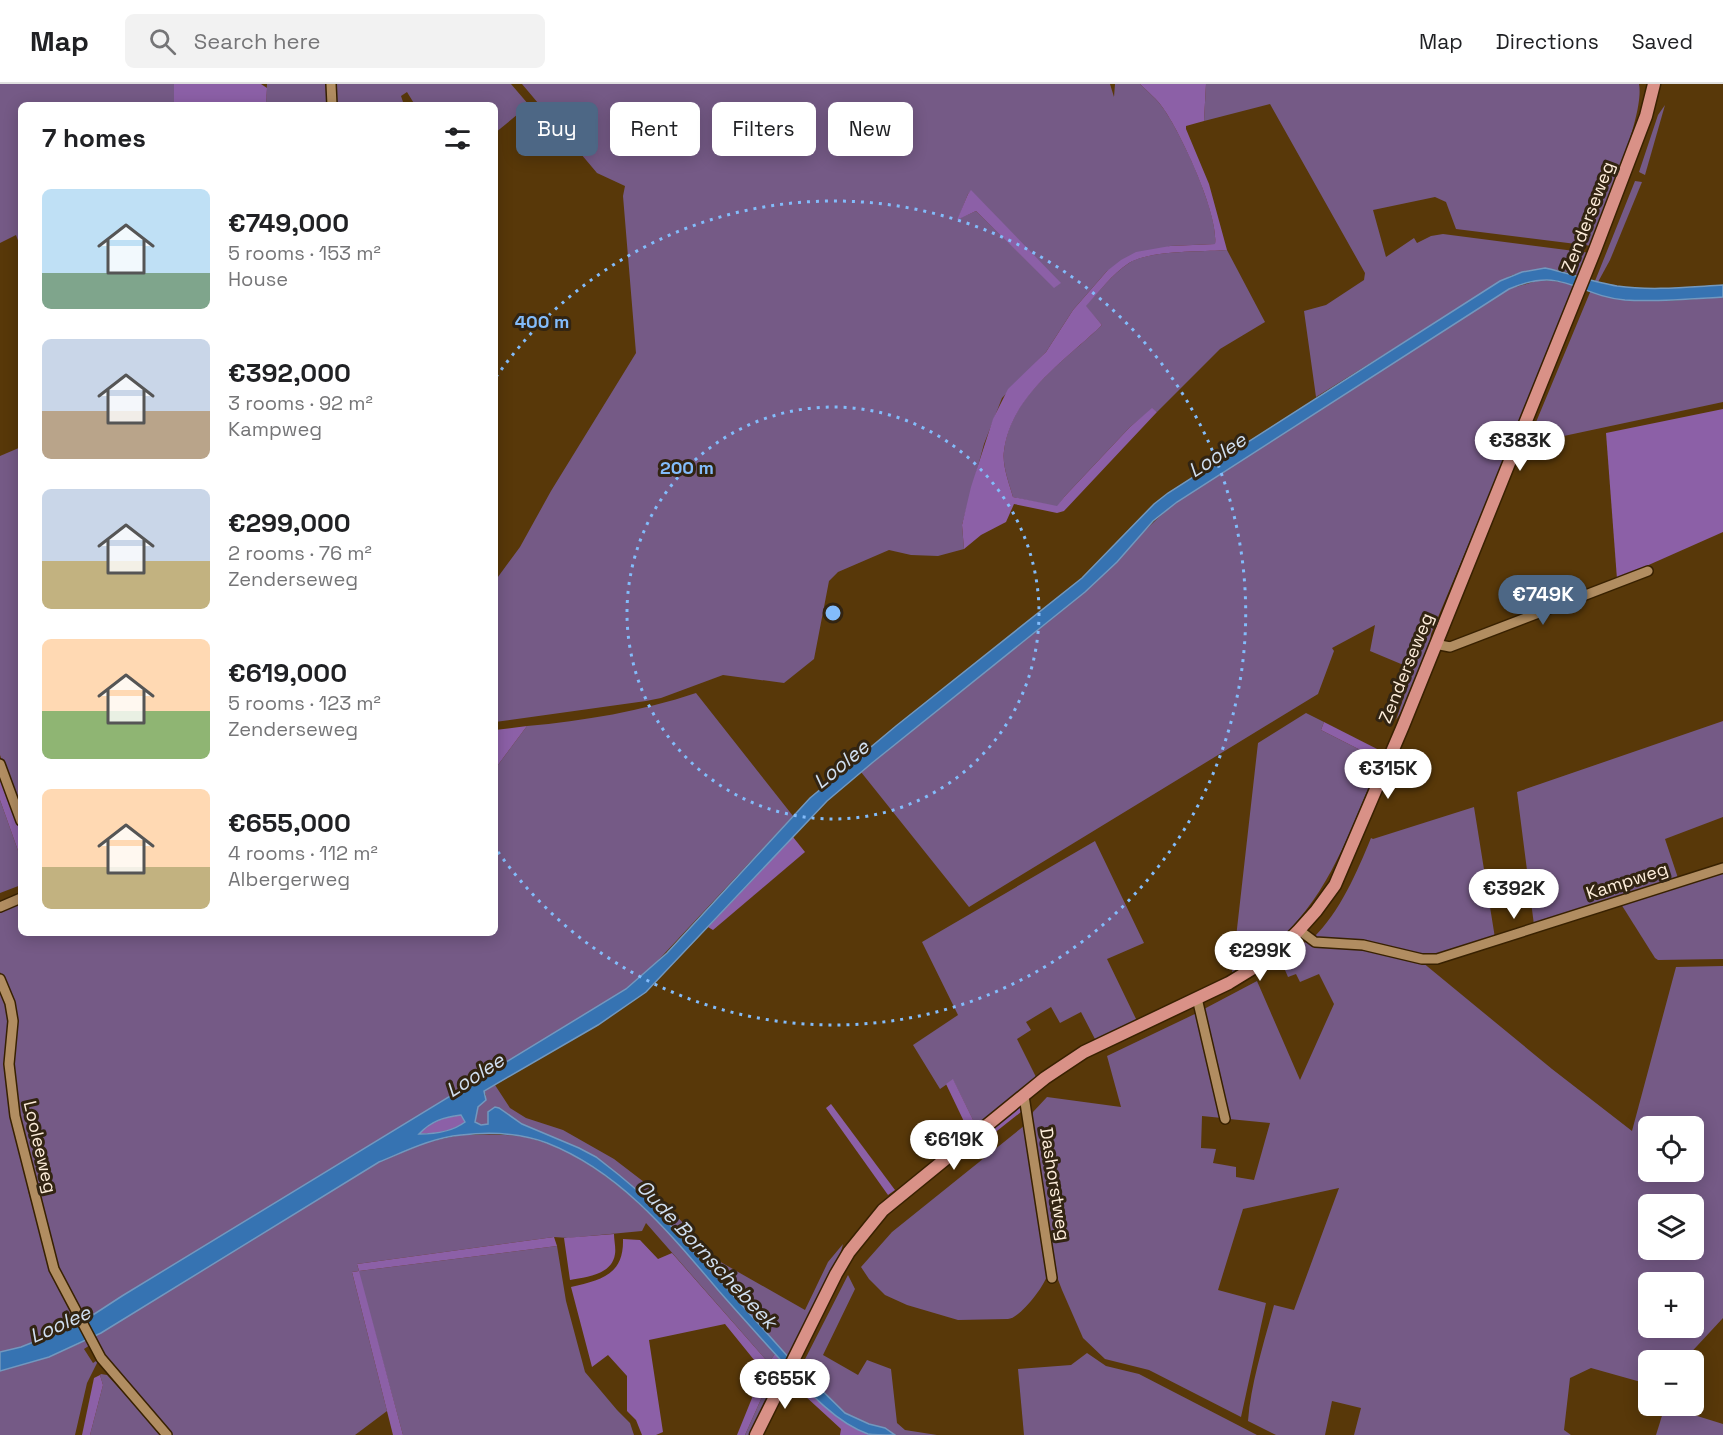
<!DOCTYPE html>
<html lang="en">
<head>
<meta charset="utf-8">
<style>
  :root { --surface:#fff; --page:#f2f2f2; --text:#202124; --muted:#757577; --line:#e0e0e0; --accent:#4d6785 }
  body { margin:0; font-family:"Space Grotesk",sans-serif; background:var(--page); color:var(--text); height:100vh; display:flex; flex-direction:column; font-size:22px; white-space:nowrap }
  * { box-sizing:border-box; margin:0 }
  p { font-size:20px; color:var(--muted) }
  .icon { flex:none; width:33px; height:33px; fill:none; stroke:currentColor; stroke-width:2; stroke-linecap:round; stroke-linejoin:round }
  .map { position:relative; flex:1; overflow:hidden }
  .panel { position:absolute; left:18px; top:18px; width:480px; height:834px; display:flex; flex-direction:column; background:var(--surface); border-radius:9px; box-shadow:0 3px 15px #0003 }
  .panel>* { flex:none }
  .guide { position:absolute; left:516px; top:18px; width:570px; height:54px; display:flex; gap:12px }
  .controls { position:absolute; left:1638px; top:1032px; display:grid; gap:12px }
  .controls a { display:grid; place-items:center; width:66px; height:66px; border-radius:9px; background:var(--surface); box-shadow:0 3px 15px #0003; font-size:30px }
  .price { position:absolute; translate:-50% -51px; padding:0 14px; border-radius:21px; background:#fff; color:#222; font-size:20px; line-height:39px; filter:drop-shadow(0 2px 3px #0008) }
  .price::after { content:''; position:absolute; left:50%; top:36px; width:18px; height:14px; margin-left:-9px; background:inherit; clip-path:polygon(0 0,100% 0,50% 100%) }
  .price.active { background:var(--accent); color:#fff }
  ul { padding:0; list-style:none }
  li { display:flex; align-items:center; gap:18px; height:150px; padding:0 24px }
  li span { display:grid; place-items:center; flex:none; width:168px; height:120px; border-radius:9px; color:#555 }
  li>.icon { margin-inline-start:auto }
  span .icon { width:72px; height:72px; fill:#fffc; stroke-width:1 }
  li b { font-size:26px }
  h2 { display:flex; justify-content:space-between; align-items:center; height:72px; padding:0 24px; font-size:26px }
  .chip { padding:0 21px; border-radius:9px; background:var(--surface); box-shadow:0 3px 15px #0003; font-size:21px; line-height:54px }
  .chip.active { background:var(--accent); color:#fff }
  header { display:flex; align-items:center; gap:36px; box-sizing:border-box; height:84px; padding:0 30px; background:var(--surface); border-bottom:2px solid var(--line) }
  header strong { font-size:28px }
  nav { display:flex; gap:33px; margin-inline-start:auto; font-size:21px }
  .search { width:420px; height:54px; background:var(--page); display:flex; align-items:center; gap:15px; box-sizing:border-box; padding:0 21px; border-radius:9px; color:var(--muted); font-size:22px }
  .map>svg:first-child { display:block }
  .green { fill:#755a86; fill-rule:evenodd }
  .forest { fill:#8c60a7 }
  .water { fill:#3673b2; stroke:#7298bf; stroke-width:1.5; fill-rule:evenodd }
  .lines { fill:none; stroke-linecap:round; stroke-linejoin:round }
  .minor-casing { stroke:#382100; stroke-width:12 }
  .major-casing { stroke:#382100; stroke-width:15 }
  .minor { stroke:#b18d61; stroke-width:9 }
  .major { stroke:#d99187; stroke-width:12 }
  .ring { fill:none; stroke:#83bcfb; stroke-width:3; stroke-dasharray:3 6 }
  .labels { text-anchor:middle; stroke-width:6; stroke-linejoin:round; paint-order:stroke }
  .street-label { font-size:18px; fill:#feeedc; stroke:#322412 }
  .water-label { font-size:20px; font-style:italic; fill:#d1e0f2; stroke:#322412 }
  .centre { fill:#83bcfb; stroke:#322412; stroke-width:3 }
  .ring-label { font-size:18px; text-anchor:middle; font-weight:bold; fill:#83bcfb; stroke:#322412; stroke-width:6; stroke-linejoin:round; paint-order:stroke }
</style>
</head>
<body>
<header>
<strong>Map</strong>
<div class="search"><svg class="icon" aria-label="search" viewBox="0 0 24 24"><circle cx="10" cy="10" r="6"/><path d="M15 15l6 6"/></svg>Search here</div>
<nav><a>Map</a><a>Directions</a><a>Saved</a></nav>
</header>
<div class="map">
<svg width="1723" height="1351" viewBox="0 0 1723 1351">
  <rect width="100%" height="100%" fill="#583809"/>
  <g class="green">
    <polygon points="0,0 174,0 174,21 21,21 21,165 16,151 0,159"/>
    <polygon points="267,0 328,0 329,21 266,21"/>
    <polygon points="336,0 511,0 529,21 495,49 495,21 415,21 407,8 401,12 404,21 337,21"/>
    <path d="M522,0H1110L1114,13L1115,0H1140C1148,8 1157,15 1163,24C1181,49 1219,130 1215,160L1170,162L1107,187L1073,226L1046,268L1002,314L984,360L962,441L964,465L938,472L911,471L889,466L838,488L829,497L814,575L784,599L723,591L661,614L646,617L495,638V497L520,463L551,407L636,269L623,112L625,102L597,89ZM971,107L1060,199L1054,203L976,127L958,135L968,110Z"/>
    <path d="M1206,0H1639C1645,30 1607,116 1595,148L1592,162L1456,145L1446,118L1435,113L1373,126L1386,173L1414,154L1417,159L1431,152L1443,150L1590,169L1581,192C1556,184 1535,183 1510,192L1316,313L1304,227L1326,221L1364,196L1365,189L1270,20L1204,37Z"/>
    <polygon points="1665,21 1645,91 1639,88 1658,31"/>
    <polygon points="1635,97 1642,98 1610,176 1598,198 1595,197"/>
    <path d="M1227,166L1265,238L1220,265L1157,328L1152,325L1130,343L1065,412L1057,423L1013,413C1009,399 1002,381 1004,367C1010,311 1065,277 1102,241L1085,222C1099,208 1112,190 1129,179C1149,166 1202,168 1227,166Z"/>
    <path d="M1540,196L1565,198L1577,201L1431,550C1429,576 1411,614 1396,636L1413,585L1370,567L1375,541L1332,564L1334,567L1318,610L969,823L861,688L1085,508C1117,479 1143,444 1177,418L1509,205Z"/>
    <path d="M1591,206C1632,223 1679,216 1723,213V318L1531,359L1529,355Z"/>
    <polygon points="21,363 21,731 0,671 0,372"/>
    <path d="M696,609L793,732L650,885L626,905L585,932L122,1212L85,1236L62,1196L17,1022L12,980L16,926L0,888V826L21,817V849H495V685L527,642C584,637 642,627 696,609Z"/>
    <path d="M1306,629L1324,638L1321,646L1380,676C1355,734 1335,798 1290,845C1273,863 1251,874 1232,889L1258,659Z"/>
    <polygon points="1723,637 1723,733 1665,755 1678,794 1534,841 1517,708"/>
    <polygon points="0,716 21,775 21,801 0,809"/>
    <path d="M1474,723L1495,854L1437,872L1426,871L1360,855L1321,857L1313,854C1340,828 1357,788 1371,754L1373,755Z"/>
    <polygon points="1095,757 1144,859 1107,875 1137,937 1096,957 1081,928 1060,939 1051,923 1026,938 1031,946 1017,955 1036,993 976,1042 953,996 940,1005 913,961 958,931 922,858"/>
    <polygon points="1723,788 1723,875 1658,876 1655,874 1621,820"/>
    <path d="M1305,858L1320,863H1361L1422,878L1552,985L1632,1047L1676,883L1723,882V1234L1684,1276H1648V1300L1591,1284L1570,1294L1564,1346L1571,1351H1354L1361,1324L1332,1317L1325,1351H1276L1248,1337C1251,1298 1264,1259 1274,1221L1294,1226L1339,1104L1243,1125L1218,1206L1266,1219L1241,1333L1149,1286L1105,1275L1083,1254L1062,1206L1054,1185L1032,1033L1033,1028L1047,1013L1121,1023L1107,972L1199,928L1222,1034L1202,1032L1201,1064L1216,1065L1213,1079L1236,1083V1093L1254,1096L1270,1039L1229,1035L1204,925L1257,897L1300,996L1334,920L1319,890L1300,898L1296,890L1288,893L1282,879ZM1648,1042H1694V1088H1648ZM1648,1120H1694V1166H1648ZM1648,1198H1694V1244H1648Z"/>
    <polygon points="0,906 10,934 6,986 7,1005 29,1110 51,1187 79,1240 21,1263 0,1268"/>
    <polygon points="495,1001 510,1024 526,1034 563,1046 614,1075 644,1098 685,1141 710,1172 805,1226 828,1178 843,1160 839,1175 790,1275 645,1113 596,1073 579,1064 522,1040 499,1024 490,1026 488,1040 481,1041 475,1038 478,1023 486,1011 484,1007"/>
    <path d="M1025,1041L1047,1191C1045,1202 1019,1235 1008,1235L958,1236L907,1221L885,1211L869,1195L861,1183L892,1148Z"/>
    <path d="M460,1051C482,1051 507,1049 529,1054C624,1076 711,1199 775,1270L769,1278L767,1277L646,1139L642,1147L568,1154L554,1153L357,1180L359,1187L557,1162L566,1217L585,1288L617,1326L630,1339L634,1351H403L358,1187L352,1188L387,1327L355,1351H170L110,1279L94,1252L379,1078L428,1058Z"/>
    <polygon points="848,1191 855,1205 823,1271 858,1291 867,1276 891,1285 897,1339 905,1346 937,1351 895,1351 884,1344 869,1340 845,1329 800,1285"/>
    <polygon points="87,1256 90,1261 84,1265 93,1279 99,1275 87,1299 75,1351 0,1351 0,1287 49,1273"/>
    <polygon points="1087,1269 1106,1282 1139,1290 1257,1351 1024,1351 1018,1285 1071,1281"/>
    <polygon points="786,1282 754,1351 745,1351 774,1286"/>
    <polygon points="101,1290 107,1291 162,1351 90,1351 103,1301 100,1291"/>
    <polygon points="1665,1322 1723,1340 1723,1351 1656,1351"/>
  </g>
  <g class="forest">
    <polygon points="174,0 261,0 267,4 266,21 174,21"/>
    <path d="M1140,0H1206L1204,37L1186,42V45L1209,100L1227,166C1202,168 1150,166 1129,179C1112,190 1099,208 1086,222L1102,241C1065,277 1011,311 1004,367C1002,381 1009,399 1013,413L1057,422L1065,412L1130,343L1152,324L1157,328L1064,427L1057,429L1014,420L1006,438L981,451L964,465L962,441L971,403L993,335L1008,305L1046,268L1073,226L1107,187L1121,176L1136,168L1170,162L1215,160C1219,131 1181,49 1163,24C1157,15 1148,8 1140,0Z"/>
    <polygon points="971,106 1061,199 1054,204 976,127 957,136 968,110"/>
    <polygon points="1723,325 1723,448 1617,495 1606,349"/>
    <polygon points="1324,638 1383,668 1380,676 1321,646"/>
    <polygon points="527,642 495,685 495,646"/>
    <polygon points="0,691 21,748 21,775 0,716"/>
    <polygon points="793,753 805,768 713,846 708,843"/>
    <polygon points="953,995 976,1042 969,1048 946,1000"/>
    <polygon points="1020,1019 1021,1028 954,1081 950,1075"/>
    <polygon points="831,1020 895,1106 888,1111 826,1024"/>
    <path d="M462,1031L465,1038C452,1049 435,1049 418,1050C431,1037 444,1033 462,1031Z"/>
    <path d="M614,1150C614,1156 616,1164 615,1170C612,1191 586,1193 570,1196L564,1154Z"/>
    <polygon points="554,1153 557,1162 359,1187 403,1351 393,1351 352,1188 359,1187 357,1180"/>
    <path d="M623,1155L640,1156L658,1175L672,1169L767,1277L769,1278L775,1270L786,1282L774,1286L745,1351H737L763,1287L725,1240L649,1256L663,1348L656,1351H642L636,1336L627,1327V1292L608,1271L592,1283L571,1203C601,1196 624,1191 623,1155Z"/>
    <polygon points="100,1291 103,1301 90,1351 82,1351 94,1294"/>
    <polygon points="796,1293 832,1329 870,1351 840,1351 841,1345 792,1300"/>
  </g>
  <path class="water" d="M1545,184C1569,189 1593,198 1617,202C1652,207 1688,203 1723,201V213C1691,215 1658,218 1625,216C1577,212 1564,181 1509,205L1177,418L1153,437L1117,478L1085,508L872,679L827,717L646,908L598,941L484,1007L486,1016L478,1023L475,1038L481,1041L488,1040V1028L495,1023L499,1024L522,1040L579,1064L596,1073L619,1091L645,1113L790,1275L845,1329L869,1340L885,1344L895,1351C887,1351 875,1351 868,1350C835,1338 810,1309 788,1284C764,1258 741,1232 718,1206C669,1148 619,1087 547,1059C521,1049 488,1048 461,1051C431,1054 406,1067 379,1078L101,1249L49,1273L0,1287V1268L21,1263L79,1240L122,1212L626,905L667,869L810,714L896,642L1082,494L1154,420L1168,409L1500,197L1522,188ZM461,1031L465,1038C452,1048 434,1050 419,1050C431,1037 444,1033 461,1031Z"/>
  <g class="lines">
    <defs>
      <g id="minor">
        <polyline points="331,0 332,21"/>
        <polyline points="1517,358 1524,361 1532,361"/>
        <polyline points="1435,560 1450,563 1648,487"/>
        <polyline points="0,680 21,737"/>
        <polyline points="0,823 21,814"/>
        <polyline points="1299,846 1315,858 1363,861 1422,875 1437,875 1723,784"/>
        <polyline points="0,895 10,919 13,937 9,980 15,1032 54,1185 101,1274 167,1351"/>
        <polyline points="1197,914 1225,1035"/>
        <polyline points="1024,1012 1052,1194"/>
      </g>
      <polyline id="major" points="756,1351 836,1190 849,1168 883,1126 1045,994 1084,968 1229,899 1260,880 1283,862 1299,846 1316,827 1335,801 1403,642 1595,166 1646,32 1654,0"/>
    </defs>
    <use href="#minor" class="minor-casing"/>
    <use href="#major" class="major-casing"/>
    <use href="#minor" class="minor"/>
    <use href="#major" class="major"/>
  </g>
  <g class="ring">
    <circle cx="833" cy="529" r="206"/>
    <path d="M496 293A412 412 0 1 1 496 765"/>
  </g>
  <g class="labels">
    <g class="street-label">
      <text transform="translate(1588 133) rotate(-69)" y="6">Zenderseweg</text>
      <text transform="translate(1406 584) rotate(-68)" y="6">Zenderseweg</text>
      <text transform="translate(1627 797) rotate(-18)" y="6">Kampweg</text>
      <text transform="translate(40 1063) rotate(77)" y="6">Looleeweg</text>
      <text transform="translate(1055 1100) rotate(81)" y="6">Dashorstweg</text>
    </g>
    <g class="water-label">
      <text transform="translate(1217 371) rotate(-33)" y="7">Loolee</text>
      <text transform="translate(841 680) rotate(-39)" y="7">Loolee</text>
      <text transform="translate(475 991) rotate(-32)" y="7">Loolee</text>
      <text transform="translate(707 1170) rotate(47)" y="7">Oude Bornschebeek</text>
      <text transform="translate(60 1240) rotate(-24)" y="7">Loolee</text>
    </g>
  </g>
  <circle cx="833" cy="529" r="9" class="centre"/>
  <g class="ring-label">
    <text x="542" y="244">400 m</text>
    <text x="687" y="390">200 m</text>
  </g>
</svg>
<div class="controls">
<a><svg class="icon" aria-label="locate" viewBox="0 0 24 24"><circle cx="12" cy="12" r="6"/><path d="M12 2v4M12 18v4M2 12h4M18 12h4"/></svg></a>
<a><svg class="icon" aria-label="layers" viewBox="0 0 24 24"><path d="M12 4l9 5-9 5-9-5zM3 14l9 5 9-5"/></svg></a>
<a>+</a>
<a>−</a>
</div>
<b class="price" style="left:1520px;top:388px">€383K</b>
<b class="price active" style="left:1543px;top:542px">€749K</b>
<b class="price" style="left:1388px;top:716px">€315K</b>
<b class="price" style="left:1514px;top:836px">€392K</b>
<b class="price" style="left:1260px;top:898px">€299K</b>
<b class="price" style="left:954px;top:1087px">€619K</b>
<b class="price" style="left:785px;top:1326px">€655K</b>
<div class="guide">
<a class="chip active">Buy</a>
<a class="chip">Rent</a>
<a class="chip">Filters</a>
<a class="chip">New</a>
</div>
<section class="panel">
<h2>7 homes<svg class="icon" aria-label="filters" viewBox="0 0 24 24"><path d="M4 7h16M4 17h16"/><circle cx="9" cy="7" r="2"/><circle cx="15" cy="17" r="2"/></svg></h2>
<ul>
<li><span style="background:linear-gradient(#bfe0f5 70%,#7fa58c 0)"><svg class="icon" aria-label="home" viewBox="0 0 24 24"><path d="M3 11l9-7 9 7M6 9v11h12V9"/></svg></span><div><b>€749,000</b><p>5 rooms · 153 m²</p><p>House</p></div></li>
<li><span style="background:linear-gradient(#c9d6e8 60%,#b9a48a 0)"><svg class="icon" aria-label="home" viewBox="0 0 24 24"><path d="M3 11l9-7 9 7M6 9v11h12V9"/></svg></span><div><b>€392,000</b><p>3 rooms · 92 m²</p><p>Kampweg</p></div></li>
<li><span style="background:linear-gradient(#c9d6e8 60%,#c2b280 0)"><svg class="icon" aria-label="home" viewBox="0 0 24 24"><path d="M3 11l9-7 9 7M6 9v11h12V9"/></svg></span><div><b>€299,000</b><p>2 rooms · 76 m²</p><p>Zenderseweg</p></div></li>
<li><span style="background:linear-gradient(#ffd9b3 60%,#8fb573 0)"><svg class="icon" aria-label="home" viewBox="0 0 24 24"><path d="M3 11l9-7 9 7M6 9v11h12V9"/></svg></span><div><b>€619,000</b><p>5 rooms · 123 m²</p><p>Zenderseweg</p></div></li>
<li><span style="background:linear-gradient(#ffd9b3 65%,#c2b280 0)"><svg class="icon" aria-label="home" viewBox="0 0 24 24"><path d="M3 11l9-7 9 7M6 9v11h12V9"/></svg></span><div><b>€655,000</b><p>4 rooms · 112 m²</p><p>Albergerweg</p></div></li>
</ul>
</section>
</div>
</body>
</html>
